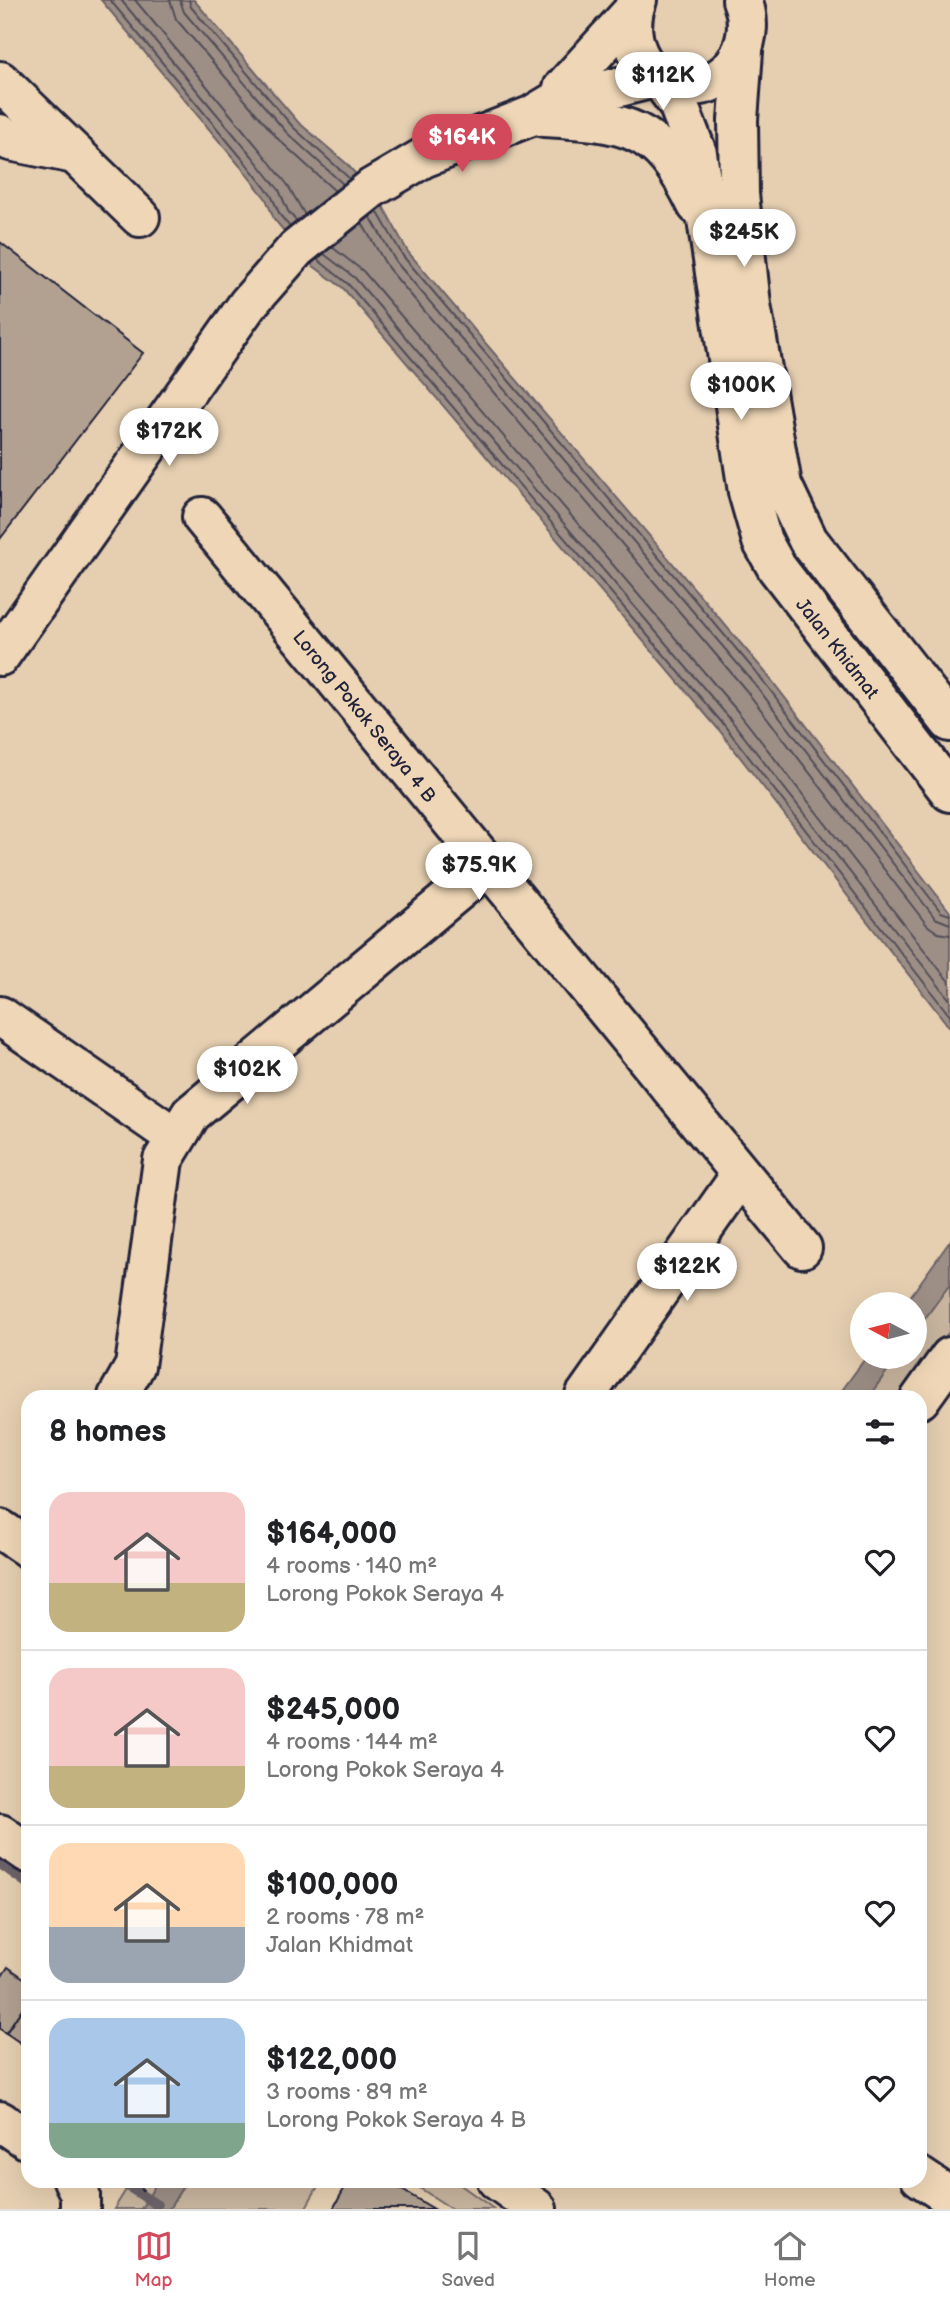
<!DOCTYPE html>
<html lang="en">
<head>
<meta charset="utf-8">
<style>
  :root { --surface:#fff; --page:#f2f2f2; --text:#202124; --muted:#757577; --line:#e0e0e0; --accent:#d1495b }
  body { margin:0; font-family:"Balsamiq Sans",sans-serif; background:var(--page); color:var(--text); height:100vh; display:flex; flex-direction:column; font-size:26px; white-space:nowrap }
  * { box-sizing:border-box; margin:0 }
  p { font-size:23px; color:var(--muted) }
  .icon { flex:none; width:38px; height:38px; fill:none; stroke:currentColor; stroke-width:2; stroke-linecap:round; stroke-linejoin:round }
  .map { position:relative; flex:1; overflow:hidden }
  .details { position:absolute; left:21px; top:1390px; width:906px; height:798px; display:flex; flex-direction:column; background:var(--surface); border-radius:21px; box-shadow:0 7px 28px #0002 }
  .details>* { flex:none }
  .needle { width:46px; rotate:277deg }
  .tools { position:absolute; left:850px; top:1292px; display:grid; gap:14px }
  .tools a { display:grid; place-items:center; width:77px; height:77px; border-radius:50%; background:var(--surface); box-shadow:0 7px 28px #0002; font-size:35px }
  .price { position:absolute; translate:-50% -60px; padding:0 16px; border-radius:24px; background:#fff; color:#222; font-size:23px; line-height:46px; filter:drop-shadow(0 2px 4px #0008) }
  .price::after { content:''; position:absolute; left:50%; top:42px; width:21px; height:16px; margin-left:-10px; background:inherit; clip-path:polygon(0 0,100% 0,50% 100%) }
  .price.selected { background:var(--accent); color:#fff }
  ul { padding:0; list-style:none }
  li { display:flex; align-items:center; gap:21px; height:175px; padding:0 28px }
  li+li { border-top:2px solid var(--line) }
  li span { display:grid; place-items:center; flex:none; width:196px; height:140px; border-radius:21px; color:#555 }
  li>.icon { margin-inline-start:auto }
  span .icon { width:84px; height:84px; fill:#fffc; stroke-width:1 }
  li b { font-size:30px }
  h2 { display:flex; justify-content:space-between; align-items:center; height:84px; padding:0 28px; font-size:30px }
  .menu { display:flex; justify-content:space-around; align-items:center; height:98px; border-top:2px solid var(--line); background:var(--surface); font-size:19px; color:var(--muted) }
  .menu a { display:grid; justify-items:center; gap:4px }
  .menu .selected { color:var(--accent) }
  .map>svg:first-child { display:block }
  .green { fill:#c9b59f; stroke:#766c6d; stroke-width:2 }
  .water { fill:#9d8f86; stroke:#6c6368; stroke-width:2 }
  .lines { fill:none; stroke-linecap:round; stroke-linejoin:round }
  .shore { stroke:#534e59; stroke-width:2 }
  .stream { stroke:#6c6368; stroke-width:10 }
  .building { fill:#b2a191; stroke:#22223b; stroke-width:2 }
  .minor-casing { stroke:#22223b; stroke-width:44 }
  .path { stroke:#22223b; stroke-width:4.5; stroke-dasharray:2 5; stroke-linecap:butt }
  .minor { stroke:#eed6b6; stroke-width:38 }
  .labels { text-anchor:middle; stroke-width:6; stroke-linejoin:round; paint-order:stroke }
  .street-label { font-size:19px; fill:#22223b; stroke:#eed6b6 }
</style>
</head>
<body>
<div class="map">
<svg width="950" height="2209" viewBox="0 0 950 2209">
  <rect width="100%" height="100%" fill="#e6cfb1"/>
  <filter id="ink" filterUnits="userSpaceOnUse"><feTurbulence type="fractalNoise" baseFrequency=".0143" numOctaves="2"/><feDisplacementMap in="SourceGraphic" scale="14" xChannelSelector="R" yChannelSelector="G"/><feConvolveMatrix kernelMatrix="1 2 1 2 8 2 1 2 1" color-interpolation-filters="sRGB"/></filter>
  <g filter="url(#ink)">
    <g class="green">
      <polygon points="950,1284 950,1330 903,1396 869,1396 898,1356 915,1356 915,1332"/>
      <polygon points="123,2181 158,2181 141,2209 114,2209 129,2185"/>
      <polygon points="186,2181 321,2181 305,2209 169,2209"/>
      <polygon points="409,2181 455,2181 494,2209 452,2209"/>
    </g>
    <g class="water">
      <polygon points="101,0 194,0 298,122 347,164 383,206 408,252 765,672 950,912 950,1028 719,730 343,288 312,265 274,219 266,199 240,166"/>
      <polygon points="950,1241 950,1284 915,1332 915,1304 905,1304"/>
      <polygon points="867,1356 898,1356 869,1396 838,1396"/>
      <polygon points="158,2181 186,2181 169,2209 141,2209"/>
    </g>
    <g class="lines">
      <g class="shore">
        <polyline points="110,0 245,162 271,195 280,215 290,227"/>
        <polyline points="121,0 252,156 279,190 288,211 297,222"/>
        <polyline points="135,0 260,150 287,184 305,215"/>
        <polyline points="170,0 176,19 279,140 335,191"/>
        <polyline points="180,0 184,12 287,133 343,184"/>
        <polyline points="189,0 191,7 293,127 350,179"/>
        <polyline points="377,211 403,256 760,677 941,912 950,915"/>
        <polyline points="370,216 396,262 753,682 935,918 950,924"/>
        <polyline points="362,223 388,268 745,689 927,925 938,933 950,935"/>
        <polyline points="332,247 363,271 739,713 950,983"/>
        <polyline points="324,254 355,278 731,720 950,1000"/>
        <polyline points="317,259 348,284 724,725 950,1016"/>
      </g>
      <g class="stream">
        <polyline points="0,1864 28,1884"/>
        <polyline points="118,2180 157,2205"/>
      </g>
    </g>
    <g class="building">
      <polygon points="0,242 143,353 0,539"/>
      <polygon points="8,1967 28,1981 28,2000 6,2033 0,2029 0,1979"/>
      <polygon points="28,2000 28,2048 6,2033"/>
      <polygon points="349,2180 385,2180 434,2209 333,2209"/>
    </g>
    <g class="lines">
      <defs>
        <g id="minor">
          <path d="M637,0C621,41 646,90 694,86C737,82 757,36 742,0"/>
          <polyline points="743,51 738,120 739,194 751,305 782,485 808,540 950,722"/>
          <polyline points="658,77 678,104 697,153 748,492 762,541 777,568 950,792"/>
          <polyline points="0,81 140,217"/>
          <polyline points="561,98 563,88 632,12"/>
          <path d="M544,117C627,122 658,124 697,205"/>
          <polyline points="0,134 10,141 75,154"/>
          <polyline points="202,517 802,1248"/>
          <polyline points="0,656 248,304 296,249 372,188 423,158 531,116 561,98 568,100 658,77"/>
          <polyline points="0,1016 175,1137"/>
          <polyline points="118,1396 135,1366 163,1160 191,1114 488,866"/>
          <polyline points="585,1396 741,1175"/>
          <polyline points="920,1399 950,1357"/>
          <polyline points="0,1529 28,1548"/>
          <polyline points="0,1834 28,1853"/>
          <polyline points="0,2121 28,2140"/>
          <polyline points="920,2177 950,2197"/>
          <polyline points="73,2180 80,2194 80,2209"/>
          <polyline points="497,2180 537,2209"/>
        </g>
      </defs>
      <use href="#minor" class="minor-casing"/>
      <polyline class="path" points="130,2180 142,2189 147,2180"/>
      <use href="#minor" class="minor"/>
    </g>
  </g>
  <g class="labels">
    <g class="street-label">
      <text transform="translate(838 648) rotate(52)" y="7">Jalan Khidmat</text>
      <text transform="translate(365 716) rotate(51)" y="7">Lorong Pokok Seraya 4 B</text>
    </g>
  </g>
</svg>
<div class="tools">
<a><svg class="needle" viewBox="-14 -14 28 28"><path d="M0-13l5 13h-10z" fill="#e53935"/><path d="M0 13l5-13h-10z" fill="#757577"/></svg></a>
</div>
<b class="price" style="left:663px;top:112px">$112K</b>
<b class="price selected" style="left:462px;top:174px">$164K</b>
<b class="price" style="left:744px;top:269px">$245K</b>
<b class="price" style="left:741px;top:422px">$100K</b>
<b class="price" style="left:169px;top:468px">$172K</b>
<b class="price" style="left:479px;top:902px">$75.9K</b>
<b class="price" style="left:247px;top:1106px">$102K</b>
<b class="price" style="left:687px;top:1303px">$122K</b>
<section class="details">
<h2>8 homes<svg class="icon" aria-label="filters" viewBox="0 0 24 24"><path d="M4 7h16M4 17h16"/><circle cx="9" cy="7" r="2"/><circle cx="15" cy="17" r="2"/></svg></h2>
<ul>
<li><span style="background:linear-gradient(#f6c9c9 65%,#c2b280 0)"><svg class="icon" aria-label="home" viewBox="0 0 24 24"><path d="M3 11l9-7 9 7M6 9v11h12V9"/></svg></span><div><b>$164,000</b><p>4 rooms · 140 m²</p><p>Lorong Pokok Seraya 4</p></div><svg class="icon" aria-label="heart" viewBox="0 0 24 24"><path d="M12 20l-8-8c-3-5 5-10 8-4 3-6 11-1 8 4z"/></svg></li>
<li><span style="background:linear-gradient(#f6c9c9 70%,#c2b280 0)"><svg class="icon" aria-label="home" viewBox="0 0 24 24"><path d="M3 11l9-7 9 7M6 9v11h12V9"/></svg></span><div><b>$245,000</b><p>4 rooms · 144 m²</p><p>Lorong Pokok Seraya 4</p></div><svg class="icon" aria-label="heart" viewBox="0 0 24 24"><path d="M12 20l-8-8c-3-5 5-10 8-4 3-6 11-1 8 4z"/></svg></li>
<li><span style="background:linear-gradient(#ffd9b3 60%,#9aa5b1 0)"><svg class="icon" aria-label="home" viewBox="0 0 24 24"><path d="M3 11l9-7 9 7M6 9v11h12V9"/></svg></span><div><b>$100,000</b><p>2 rooms · 78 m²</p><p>Jalan Khidmat</p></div><svg class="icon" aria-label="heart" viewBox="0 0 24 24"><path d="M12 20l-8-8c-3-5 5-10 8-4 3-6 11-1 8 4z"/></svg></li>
<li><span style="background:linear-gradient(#a9c7e8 75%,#7fa58c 0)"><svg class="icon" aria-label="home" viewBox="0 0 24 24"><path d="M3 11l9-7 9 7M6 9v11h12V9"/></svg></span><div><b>$122,000</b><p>3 rooms · 89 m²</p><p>Lorong Pokok Seraya 4 B</p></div><svg class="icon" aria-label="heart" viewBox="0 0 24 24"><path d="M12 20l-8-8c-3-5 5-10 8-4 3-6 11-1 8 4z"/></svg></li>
</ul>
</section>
</div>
<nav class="menu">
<a class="selected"><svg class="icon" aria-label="map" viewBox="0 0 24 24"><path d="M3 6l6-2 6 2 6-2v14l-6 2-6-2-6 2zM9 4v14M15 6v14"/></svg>Map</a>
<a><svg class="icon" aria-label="saved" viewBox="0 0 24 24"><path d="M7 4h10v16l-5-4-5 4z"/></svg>Saved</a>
<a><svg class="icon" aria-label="home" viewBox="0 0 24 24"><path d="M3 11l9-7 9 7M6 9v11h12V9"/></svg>Home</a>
</nav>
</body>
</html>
